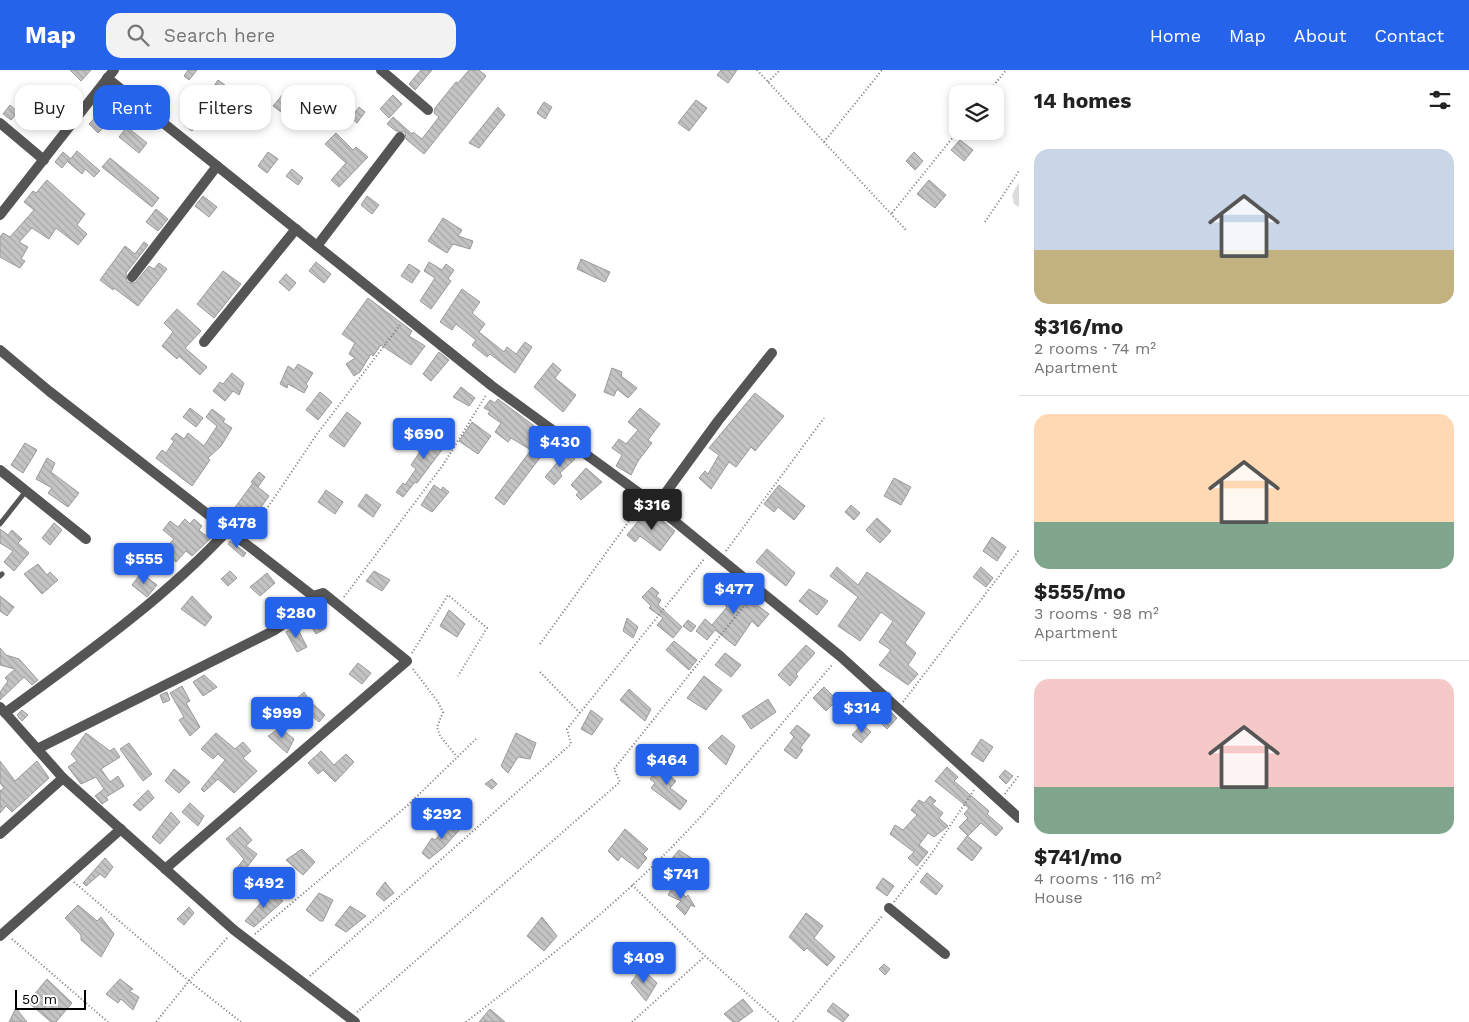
<!DOCTYPE html>
<html lang="en">
<head>
<meta charset="utf-8">
<style>
  :root { --surface:#fff; --page:#f2f2f2; --text:#222; --muted:#767676; --line:#e0e0e0; --accent:#2563eb }
  body { margin:0; font-family:"Work Sans",sans-serif; background:var(--page); color:var(--text); height:100vh; display:flex; flex-direction:column; font-size:19px; white-space:nowrap }
  * { box-sizing:border-box; margin:0 }
  p { font-size:16px; color:var(--muted) }
  .icon { flex:none; width:28px; height:28px; fill:none; stroke:currentColor; stroke-width:2; stroke-linecap:round; stroke-linejoin:round }
  .map { position:relative; flex:1; overflow:hidden }
  .panel { display:flex; flex-direction:column; background:var(--surface); width:450px }
  .panel>* { flex:none }
  .hud { position:absolute; left:15px; top:15px; width:475px; height:45px; display:flex; gap:10px }
  .tools { position:absolute; left:949px; top:15px; display:grid; gap:10px }
  .tools a { display:grid; place-items:center; width:55px; height:55px; border-radius:10px; background:var(--surface); box-shadow:0 2px 8px #0003; font-size:25px }
  .scale { position:absolute; left:15px; bottom:12px; width:71px; box-sizing:border-box; padding-left:5px; border:2px solid #000; border-top:0; font-size:14px; line-height:18px; white-space:nowrap; color:#000; -webkit-text-stroke:4px #fff; paint-order:stroke }
  .price { position:absolute; translate:-50% -42px; padding:0 11px; border-radius:5px; background:var(--accent); color:#fff; font-size:16px; line-height:32px; filter:drop-shadow(0 1px 2px #0008) }
  .price::after { content:''; position:absolute; left:50%; top:30px; width:15px; height:11px; margin-left:-8px; background:inherit; clip-path:polygon(0 0,100% 0,50% 100%) }
  .price.active { background:#222; color:#fff }
  ul { padding:0; list-style:none }
  li { display:grid; align-content:center; gap:10px; height:265px; padding:0 15px }
  li+li { border-top:1px solid var(--line) }
  li span { display:grid; place-items:center; height:155px; border-radius:15px; color:#555 }
  li>.icon { margin-inline-start:auto }
  span .icon { width:90px; height:90px; fill:#fffc; stroke-width:1 }
  li b { font-size:21px }
  h2 { display:flex; justify-content:space-between; align-items:center; height:60px; padding:0 15px; font-size:21px }
  .chip { padding:0 18px; border-radius:15px; background:var(--surface); box-shadow:0 2px 8px #0003; font-size:18px; line-height:45px }
  .chip.active { background:var(--accent); color:#fff }
  header { display:flex; align-items:center; gap:30px; box-sizing:border-box; height:70px; padding:0 25px; background:var(--accent); color:#fff }
  header strong { font-size:24px }
  nav { display:flex; gap:28px; margin-inline-start:auto; font-size:18px }
  .search { width:350px; height:45px; background:var(--page); display:flex; align-items:center; gap:12px; box-sizing:border-box; padding:0 18px; border-radius:15px; color:var(--muted); font-size:19px }
  main { display:flex; flex:1; min-height:0 }
  .map>svg:first-child { display:block }
  .grass { fill:url(#grass-tufts) }
  .building { fill:url(#building-back-hatch); stroke:#999 }
  .lines { fill:none; stroke-linecap:round; stroke-linejoin:round }
  .path { stroke:#777; stroke-width:2; stroke-dasharray:1 2.5; stroke-linecap:butt }
  .service { stroke:#555; stroke-width:5 }
  .minor { stroke:#555; stroke-width:10 }
</style>
</head>
<body>
<header>
<strong>Map</strong>
<div class="search"><svg class="icon" aria-label="search" viewBox="0 0 24 24"><circle cx="10" cy="10" r="6"/><path d="M15 15l6 6"/></svg>Search here</div>
<nav><a>Home</a><a>Map</a><a>About</a><a>Contact</a></nav>
</header>
<main>
<div class="map">
<svg width="1019" height="952" viewBox="0 0 1019 952">
  <defs>
    <pattern id="grass-tufts" width="24" height="20" patternUnits="userSpaceOnUse" patternTransform="scale(1.25)"><rect width="24" height="20" fill="#dcdcdc"/><path d="M3 7l-1-3M5 7V3M7 7l1-3M15 17l-1-3M17 17v-4M19 17l1-3" fill="none" stroke="#bbb"/></pattern>
    <pattern id="building-back-hatch" width="6" height="6" patternUnits="userSpaceOnUse" patternTransform="scale(1.25)"><rect width="6" height="6" fill="#c4c4c4"/><path d="M-1 5l2 2M0 0l6 6M5-1l2 2" fill="none" stroke="#a7a7a7"/></pattern>
  </defs>
  <rect width="100%" height="100%" fill="#fff"/>
  <polygon class="grass" points="1019,112 1019,137 1014,134 1012,125"/>
  <g class="building">
    <polygon points="70,0 91,0 81,11"/>
    <polygon points="188,0 197,0 189,10 184,6"/>
    <polygon points="421,0 432,0 415,20 409,14"/>
    <polygon points="469,0 479,0 486,6 424,84 406,69 405,62 396,61 387,54 393,47 412,64 413,62 422,69 439,47 434,43 435,38 456,12 458,13"/>
    <polygon points="721,0 737,0 728,13 717,5"/>
    <polygon points="218,10 233,21 222,36 207,26"/>
    <polygon points="288,18 301,29 303,27 312,37 300,49 286,35 281,42 273,36"/>
    <polygon points="44,21 66,38 55,52 48,46 37,59 21,46"/>
    <polygon points="393,25 402,34 389,48 380,39"/>
    <polygon points="696,30 707,38 689,61 678,53"/>
    <polygon points="544,32 552,37 545,49 537,43"/>
    <polygon points="10,35 18,42 11,50 3,44"/>
    <polygon points="106,36 115,46 98,63 89,54"/>
    <polygon points="359,37 365,42 357,53 351,48"/>
    <polygon points="498,37 505,45 479,78 469,73"/>
    <polygon points="191,45 200,52 192,61 184,55"/>
    <polygon points="127,57 147,73 139,83 119,67"/>
    <polygon points="336,63 353,80 356,77 368,87 339,117 331,110 346,93 325,74"/>
    <polygon points="960,70 973,80 964,91 951,80"/>
    <polygon points="77,81 100,101 94,107 85,99 82,104 68,92"/>
    <polygon points="63,82 70,88 62,98 55,92"/>
    <polygon points="268,82 278,89 267,103 258,96"/>
    <polygon points="914,82 923,91 915,100 906,91"/>
    <polygon points="110,88 159,128 152,137 102,97"/>
    <polygon points="292,99 303,108 298,115 286,106"/>
    <polygon points="47,110 85,144 77,155 87,164 78,175 56,158 49,169 32,158 19,172 28,177 21,189 25,191 20,198 0,187 0,167 3,163 10,167 34,140 24,132 33,121 36,123"/>
    <polygon points="929,110 946,125 935,138 917,124"/>
    <polygon points="203,126 217,137 209,147 195,136"/>
    <polygon points="367,126 379,135 372,144 361,135"/>
    <polygon points="156,139 168,149 158,161 146,152"/>
    <polygon points="443,148 462,160 458,166 473,171 470,179 453,174 447,183 428,171"/>
    <polygon points="144,172 148,175 126,203 127,212 135,213 149,196 154,199 159,193 167,199 138,236 114,218 113,220 100,210 125,176 135,184"/>
    <polygon points="581,189 610,202 605,212 577,199"/>
    <polygon points="316,192 331,204 324,213 309,201"/>
    <polygon points="429,192 442,200 446,194 454,200 448,209 451,211 431,239 420,231 435,208 424,201"/>
    <polygon points="409,194 420,201 412,213 401,206"/>
    <polygon points="223,201 241,214 214,248 197,234"/>
    <polygon points="286,204 296,213 289,221 279,212"/>
    <polygon points="462,219 480,232 472,243 485,254 479,262 504,282 507,277 516,284 525,272 532,277 515,303 490,284 487,287 472,275 476,270 456,254 452,260 440,252"/>
    <polygon points="368,228 412,261 409,266 425,276 411,295 381,275 373,286 371,284 360,302 354,306 346,294 355,288 349,284 355,273 342,264"/>
    <polygon points="177,239 201,261 185,278 207,297 200,305 179,286 177,289 162,276 173,262 164,253"/>
    <polygon points="439,282 449,290 431,311 423,304"/>
    <polygon points="553,293 561,300 555,308 576,325 563,342 534,317"/>
    <polygon points="298,294 313,303 306,314 308,316 304,323 288,314 287,318 280,314 288,296 294,300"/>
    <polygon points="612,298 622,302 621,306 637,318 628,328 617,319 614,326 604,322"/>
    <polygon points="232,303 244,313 239,325 233,321 225,331 213,321 220,312 223,314"/>
    <polygon points="461,317 475,328 469,336 453,327"/>
    <polygon points="320,322 332,332 318,350 306,340"/>
    <polygon points="755,323 784,346 755,381 751,377 736,397 729,392 711,419 699,408 705,401 708,404 719,385 709,378"/>
    <polygon points="498,329 541,361 540,363 552,372 504,435 495,428 531,380 511,368 508,372 495,362 501,353 488,344 490,341 484,338 490,330 495,333"/>
    <polygon points="190,338 203,348 196,357 183,347"/>
    <polygon points="640,338 660,354 648,370 652,373 638,391 631,405 616,396 622,385 612,378 619,369 626,374 638,360 628,352"/>
    <polygon points="212,339 225,349 223,352 232,358 221,376 208,388 210,390 192,416 156,388 162,380 166,383 174,371 171,369 176,363 184,369 188,363 204,376 217,356 206,347"/>
    <polygon points="347,342 361,353 344,377 329,366"/>
    <polygon points="472,352 491,366 478,384 459,371"/>
    <polygon points="430,360 447,373 417,413 415,412 403,427 396,422 403,413 405,415 416,399 411,395 423,377 419,374"/>
    <polygon points="25,373 37,380 23,403 11,395"/>
    <polygon points="567,381 575,389 560,403 562,406 554,415 545,407"/>
    <polygon points="47,388 55,393 51,402 79,423 68,437 48,423 52,418 36,409"/>
    <polygon points="586,398 602,412 581,430 576,425 579,422 571,415"/>
    <polygon points="259,402 265,407 258,417 251,412"/>
    <polygon points="894,408 911,417 901,435 884,426"/>
    <polygon points="253,413 269,426 247,457 230,444"/>
    <polygon points="434,415 441,420 443,417 449,422 432,442 421,435"/>
    <polygon points="779,415 805,436 794,450 778,437 774,442 764,434"/>
    <polygon points="326,420 343,432 335,444 318,432"/>
    <polygon points="366,424 381,435 373,447 358,436"/>
    <polygon points="851,435 860,443 854,450 845,442"/>
    <polygon points="648,439 675,461 660,481 640,466 635,472 627,465"/>
    <polygon points="877,448 891,461 880,473 866,460"/>
    <polygon points="185,449 190,454 194,449 202,456 199,460 210,469 192,486 186,481 176,492 163,481 174,469 163,460 170,451 178,457"/>
    <polygon points="54,453 62,460 50,475 42,468"/>
    <polygon points="0,459 8,465 12,460 22,469 18,473 29,483 14,501 4,492 13,481 0,473"/>
    <polygon points="992,467 1006,477 997,491 983,481"/>
    <polygon points="230,471 246,483 243,487 228,474"/>
    <polygon points="767,479 795,503 786,516 756,492"/>
    <polygon points="38,494 47,505 50,502 58,510 42,524 24,504"/>
    <polygon points="837,497 858,515 867,502 925,543 905,573 916,583 908,595 918,604 908,615 879,595 891,580 879,572 893,551 881,542 860,571 838,556 858,527 830,506"/>
    <polygon points="981,497 993,508 986,517 973,507"/>
    <polygon points="230,501 237,508 228,516 221,509"/>
    <polygon points="374,501 390,510 382,521 366,511"/>
    <polygon points="141,503 157,515 147,527 132,515"/>
    <polygon points="267,503 275,513 260,526 250,517"/>
    <polygon points="722,504 744,520 742,524 769,544 758,557 752,551 735,576 715,560 707,570 696,561 705,549 712,555 727,537 724,534 733,523 717,511"/>
    <polygon points="652,517 659,523 656,526 661,530 658,535 682,557 673,568 657,555 663,548 649,538 651,536 642,527"/>
    <polygon points="809,519 828,531 817,545 799,531"/>
    <polygon points="0,526 14,537 7,546 0,541"/>
    <polygon points="192,526 212,547 205,556 181,539"/>
    <polygon points="449,540 465,554 457,567 440,556"/>
    <polygon points="319,547 326,558 316,564 309,553"/>
    <polygon points="627,548 638,557 633,568 623,561"/>
    <polygon points="688,550 696,556 691,562 683,556"/>
    <polygon points="296,556 307,577 297,582 286,562"/>
    <polygon points="674,571 697,590 689,600 666,580"/>
    <polygon points="806,575 815,583 796,604 798,606 790,616 778,605"/>
    <polygon points="0,578 6,585 19,589 38,610 32,615 24,607 0,630 0,622 8,611 5,608 15,599 0,595"/>
    <polygon points="725,583 741,595 731,607 715,595"/>
    <polygon points="358,593 371,603 362,614 349,604"/>
    <polygon points="204,605 217,617 203,626 193,612"/>
    <polygon points="704,606 722,620 706,640 687,628"/>
    <polygon points="182,616 190,631 186,633 200,657 190,666 179,650 184,647 170,623"/>
    <polygon points="824,617 837,630 826,641 813,628"/>
    <polygon points="629,619 651,639 645,651 620,630"/>
    <polygon points="167,622 170,630 163,633 160,625"/>
    <polygon points="304,622 310,631 325,645 319,652 302,638 300,640 293,632"/>
    <polygon points="768,629 776,642 751,659 742,646"/>
    <polygon points="888,639 897,648 887,659 878,650"/>
    <polygon points="22,640 28,645 22,651 17,645"/>
    <polygon points="591,640 603,649 592,665 581,659"/>
    <polygon points="862,654 871,662 861,673 852,665"/>
    <polygon points="797,655 810,665 800,678 803,680 796,689 784,680 794,667 790,663"/>
    <polygon points="280,658 294,669 287,683 268,666"/>
    <polygon points="86,663 110,681 114,678 120,687 101,699 110,712 118,706 124,716 106,727 108,730 102,734 95,726 104,719 96,707 81,714 68,697 77,691 71,684"/>
    <polygon points="216,663 235,679 243,672 251,681 243,688 257,701 234,723 218,709 204,722 201,719 225,690 218,684 213,689 201,679"/>
    <polygon points="516,663 536,673 530,689 518,687 508,703 501,696"/>
    <polygon points="722,665 735,676 726,695 708,678"/>
    <polygon points="981,669 993,677 983,692 971,684"/>
    <polygon points="129,673 152,704 143,711 120,679"/>
    <polygon points="321,681 334,695 346,684 354,692 335,712 323,700 318,704 308,693"/>
    <polygon points="0,691 15,711 37,691 49,708 12,742 6,736 0,743 0,721 4,718 0,713"/>
    <polygon points="663,692 672,699 667,704 676,711 670,718 687,731 680,740 651,718 655,713 650,709"/>
    <polygon points="947,697 958,707 954,711 989,741 987,744 1003,758 996,766 981,753 968,766 959,757 968,748 964,744 969,738 935,711"/>
    <polygon points="174,699 190,712 179,723 165,711"/>
    <polygon points="1005,700 1013,706 1006,714 999,707"/>
    <polygon points="492,709 497,714 492,719 485,714"/>
    <polygon points="148,720 154,728 140,741 133,735"/>
    <polygon points="930,726 936,731 932,734 943,743 939,748 948,756 934,767 928,763 919,775 928,782 917,796 908,788 914,782 890,764 895,755 903,760 917,745 911,740 919,730 924,733"/>
    <polygon points="190,733 204,746 198,756 182,742"/>
    <polygon points="171,742 180,752 160,774 152,767"/>
    <polygon points="453,749 462,757 444,777 429,789 422,783 432,768 435,770"/>
    <polygon points="240,757 252,770 246,776 257,784 242,804 236,799 244,789 226,769"/>
    <polygon points="625,759 648,779 643,784 647,788 638,799 621,786 618,791 608,781"/>
    <polygon points="967,766 982,778 972,791 957,779"/>
    <polygon points="302,779 315,792 303,805 286,790"/>
    <polygon points="679,780 702,795 690,811 668,793"/>
    <polygon points="105,788 113,797 105,808 100,804 86,816 83,813"/>
    <polygon points="927,803 943,816 936,825 920,812"/>
    <polygon points="883,808 894,816 887,826 876,818"/>
    <polygon points="385,812 394,823 384,831 376,824"/>
    <polygon points="674,815 686,827 688,825 695,837 691,835 685,845 676,836 681,831 668,825"/>
    <polygon points="270,822 283,831 254,857 245,851"/>
    <polygon points="319,823 333,830 323,851 320,851 306,840"/>
    <polygon points="78,835 97,851 101,847 114,864 101,887 81,870 81,865 65,848"/>
    <polygon points="350,836 366,846 346,862 335,855"/>
    <polygon points="189,837 194,843 184,855 177,849"/>
    <polygon points="806,843 823,856 814,868 835,887 827,896 807,878 804,881 789,867"/>
    <polygon points="542,847 557,866 544,881 527,866"/>
    <polygon points="884,894 890,899 885,905 879,899"/>
    <polygon points="641,898 657,913 646,931 631,913"/>
    <polygon points="47,909 72,933 56,952 51,952 28,932"/>
    <polygon points="120,909 133,919 129,921 139,927 133,940 121,929 118,933 106,924"/>
    <polygon points="743,929 753,941 738,952 733,952 724,944"/>
    <polygon points="833,933 849,945 843,952 827,941"/>
    <polygon points="16,938 22,946 27,952 9,952"/>
    <polygon points="490,939 505,952 479,952"/>
  </g>
  <g class="lines">
    <g class="path">
      <polyline points="757,0 906,160"/>
      <polyline points="768,12 780,0"/>
      <polyline points="987,24 1006,0"/>
      <polyline points="824,72 882,0"/>
      <polyline points="892,143 958,61"/>
      <polyline points="985,152 1019,101"/>
      <polyline points="244,460 249,460 262,446 317,364 400,255"/>
      <polyline points="726,481 824,348"/>
      <polyline points="344,527 443,395 486,325"/>
      <polyline points="540,574 640,436"/>
      <polyline points="412,583 448,525 487,558 458,606"/>
      <polyline points="413,599 438,632 443,642 437,657 440,666 457,687"/>
      <polyline points="540,602 580,643"/>
      <polyline points="903,632 1019,480"/>
      <polyline points="1005,724 1019,705"/>
      <polyline points="74,812 189,911 156,952"/>
      <polyline points="632,815 705,886 779,952"/>
      <polyline points="894,832 932,783 974,720"/>
      <polyline points="255,864 407,736 477,668"/>
      <polyline points="227,868 189,911 241,952"/>
      <polyline points="12,869 108,952"/>
      <polyline points="310,906 571,674 567,659 704,489"/>
      <polyline points="357,942 620,712 614,699 752,526"/>
      <path d="M466,952C534,899 602,847 663,786C723,726 777,658 833,594"/>
      <polyline points="632,952 704,887"/>
      <polyline points="793,952 883,845"/>
    </g>
    <g class="service">
      <polyline points="0,454 26,421"/>
      <polyline points="0,506 2,504"/>
    </g>
    <g class="minor">
      <polyline points="381,0 428,40"/>
      <polyline points="107,8 492,316 646,428 840,586 1019,748"/>
      <polyline points="0,53 44,90"/>
      <polyline points="0,145 114,0"/>
      <polyline points="317,176 400,67"/>
      <polyline points="132,207 217,96"/>
      <polyline points="204,272 296,159"/>
      <polyline points="0,280 49,321 313,526 314,533 275,560 37,679"/>
      <polyline points="0,400 86,469"/>
      <polyline points="656,436 718,351 772,283"/>
      <polyline points="0,637 63,708 234,860 355,952"/>
      <path d="M5,643C83,586 163,530 229,459"/>
      <polyline points="0,764 63,708"/>
      <polyline points="165,799 407,591 323,523 313,526"/>
      <polyline points="889,838 945,884"/>
      <polyline points="0,866 121,759"/>
    </g>
  </g>
</svg>
<div class="tools">
<a><svg class="icon" aria-label="layers" viewBox="0 0 24 24"><path d="M12 4l9 5-9 5-9-5zM3 14l9 5 9-5"/></svg></a>
</div>
<div class="scale">50 m</div>
<b class="price" style="left:424px;top:390px">$690</b>
<b class="price" style="left:560px;top:398px">$430</b>
<b class="price active" style="left:652px;top:461px">$316</b>
<b class="price" style="left:237px;top:479px">$478</b>
<b class="price" style="left:144px;top:515px">$555</b>
<b class="price" style="left:734px;top:545px">$477</b>
<b class="price" style="left:296px;top:569px">$280</b>
<b class="price" style="left:862px;top:664px">$314</b>
<b class="price" style="left:282px;top:669px">$999</b>
<b class="price" style="left:667px;top:716px">$464</b>
<b class="price" style="left:442px;top:770px">$292</b>
<b class="price" style="left:681px;top:830px">$741</b>
<b class="price" style="left:264px;top:839px">$492</b>
<b class="price" style="left:644px;top:914px">$409</b>
<div class="hud">
<a class="chip">Buy</a>
<a class="chip active">Rent</a>
<a class="chip">Filters</a>
<a class="chip">New</a>
</div>
</div>
<section class="panel">
<h2>14 homes<svg class="icon" aria-label="filters" viewBox="0 0 24 24"><path d="M4 7h16M4 17h16"/><circle cx="9" cy="7" r="2"/><circle cx="15" cy="17" r="2"/></svg></h2>
<ul>
<li><span style="background:linear-gradient(#c9d6e8 65%,#c2b280 0)"><svg class="icon" aria-label="home" viewBox="0 0 24 24"><path d="M3 11l9-7 9 7M6 9v11h12V9"/></svg></span><div><b>$316/mo</b><p>2 rooms · 74 m²</p><p>Apartment</p></div></li>
<li><span style="background:linear-gradient(#ffd9b3 70%,#7fa58c 0)"><svg class="icon" aria-label="home" viewBox="0 0 24 24"><path d="M3 11l9-7 9 7M6 9v11h12V9"/></svg></span><div><b>$555/mo</b><p>3 rooms · 98 m²</p><p>Apartment</p></div></li>
<li><span style="background:linear-gradient(#f6c9c9 70%,#7fa58c 0)"><svg class="icon" aria-label="home" viewBox="0 0 24 24"><path d="M3 11l9-7 9 7M6 9v11h12V9"/></svg></span><div><b>$741/mo</b><p>4 rooms · 116 m²</p><p>House</p></div></li>
</ul>
</section>
</main>
</body>
</html>
